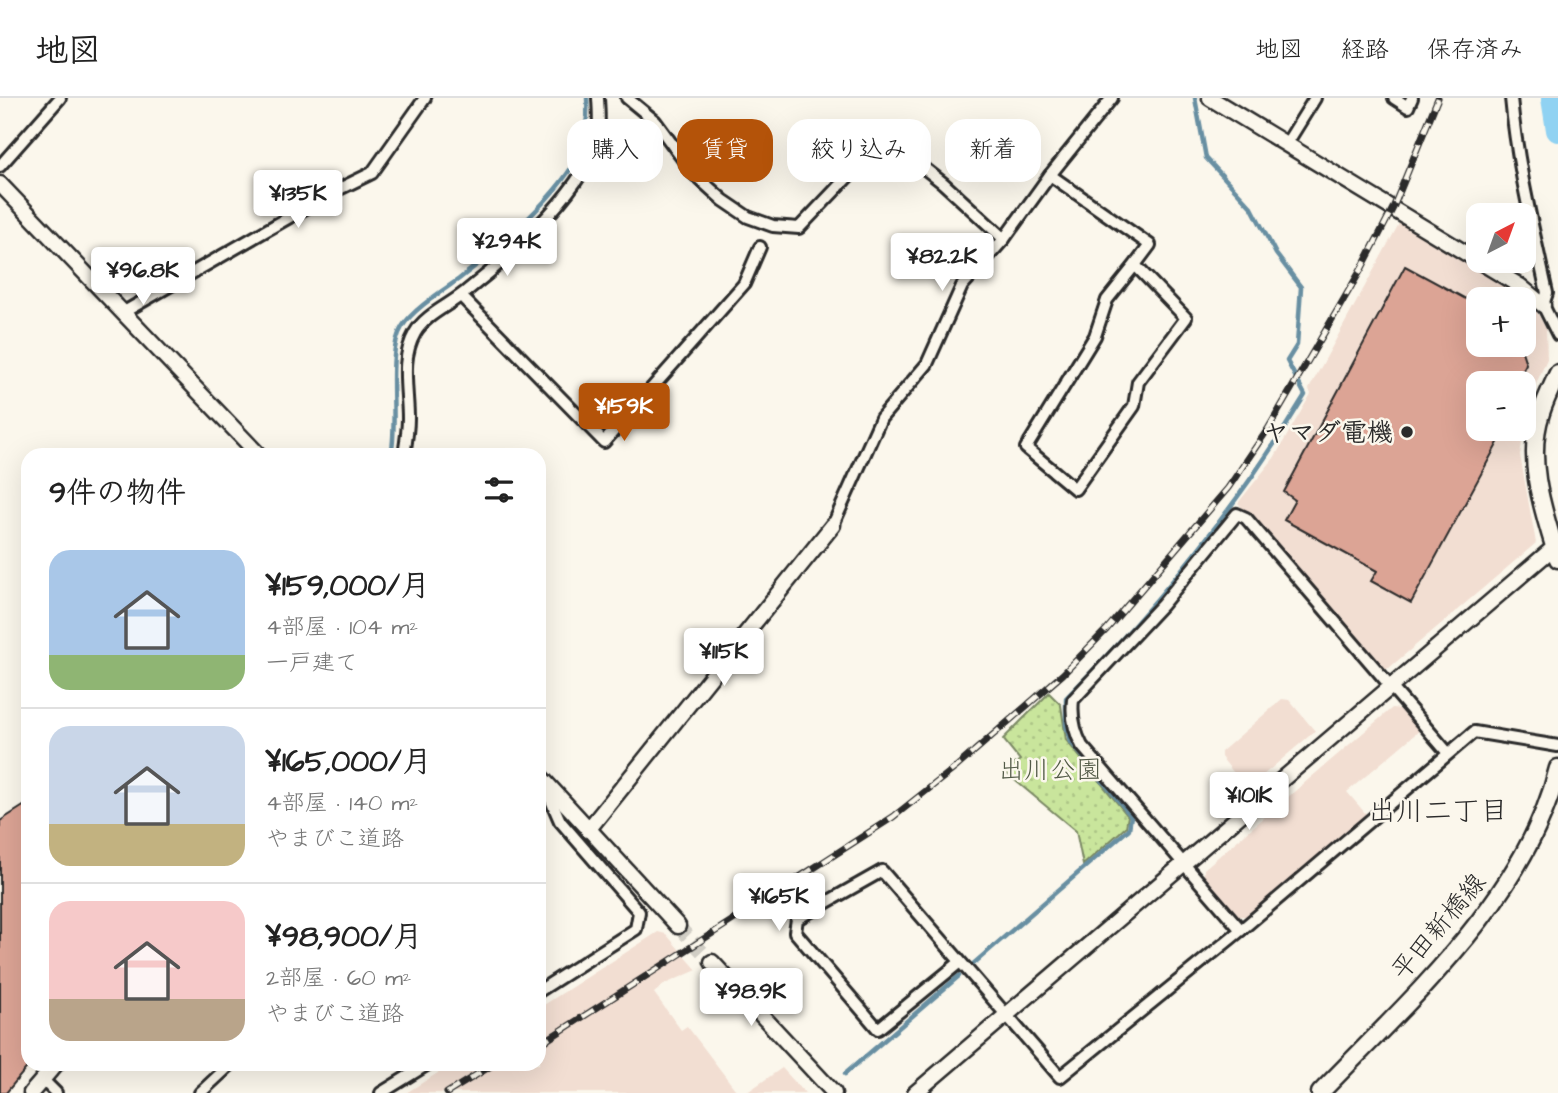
<!DOCTYPE html>
<html lang="ja">
<head>
<meta charset="utf-8">
<style>
  :root { --surface:#fff; --page:#f2f2f2; --text:#222; --muted:#767676; --line:#e0e0e0; --accent:#b45309 }
  body { margin:0; font-family:"Architects Daughter","Klee One",sans-serif; background:var(--page); color:var(--text); height:100vh; display:flex; flex-direction:column; font-size:26px; white-space:nowrap }
  * { box-sizing:border-box; margin:0 }
  p { font-size:23px; color:var(--muted) }
  .icon { flex:none; width:38px; height:38px; fill:none; stroke:currentColor; stroke-width:2; stroke-linecap:round; stroke-linejoin:round }
  .map { position:relative; flex:1; overflow:hidden }
  .panel { position:absolute; left:21px; top:350px; width:525px; height:623px; display:flex; flex-direction:column; background:var(--surface); border-radius:21px; box-shadow:0 7px 28px #0002 }
  .panel>* { flex:none }
  .hud { position:absolute; left:567px; top:21px; width:665px; height:63px; display:flex; gap:14px }
  .needle { width:46px; rotate:41deg }
  .fabs { position:absolute; left:1466px; top:105px; display:grid; gap:14px }
  .fabs a { display:grid; place-items:center; width:70px; height:70px; border-radius:14px; background:var(--surface); box-shadow:0 7px 28px #0002; font-size:35px }
  .price { position:absolute; translate:-50% -60px; padding:0 16px; border-radius:7px; background:#fff; color:#222; font-size:23px; line-height:46px; filter:drop-shadow(0 2px 4px #0008) }
  .price::after { content:''; position:absolute; left:50%; top:42px; width:21px; height:16px; margin-left:-10px; background:inherit; clip-path:polygon(0 0,100% 0,50% 100%) }
  .price.current { background:var(--accent); color:#fff }
  ul { padding:0; list-style:none }
  li { display:flex; align-items:center; gap:21px; height:175px; padding:0 28px }
  li+li { border-top:2px solid var(--line) }
  li span { display:grid; place-items:center; flex:none; width:196px; height:140px; border-radius:21px; color:#555 }
  li>.icon { margin-inline-start:auto }
  span .icon { width:84px; height:84px; fill:#fffc; stroke-width:1 }
  li b { font-size:30px }
  h2 { display:flex; justify-content:space-between; align-items:center; height:84px; padding:0 28px; font-size:30px }
  .pill { padding:0 24px; border-radius:21px; background:var(--surface); box-shadow:0 7px 28px #0002; font-size:24px; line-height:63px }
  .pill.current { background:var(--accent); color:#fff }
  header { display:flex; align-items:center; gap:42px; box-sizing:border-box; height:98px; padding:0 35px; background:var(--surface); border-bottom:2px solid var(--line) }
  header strong { font-size:33px }
  nav { display:flex; gap:38px; margin-inline-start:auto; font-size:24px }
  .map>svg:first-child { display:block }
  .built { fill:#f2ded2; fill-rule:evenodd }
  .park { fill:url(#park-dots); stroke:#7a8864; stroke-width:2 }
  .lines { fill:none; stroke-linecap:round; stroke-linejoin:round }
  .stream { stroke:#688fa2; stroke-width:4.5 }
  .river { stroke:#90d2f2; stroke-width:24 }
  .building { fill:#dca495; stroke:#2b2b2b; stroke-width:2 }
  .tertiary-tunnel { stroke:#d1cec5; stroke-width:14; stroke-dasharray:14 7; stroke-linecap:butt }
  .minor-casing { stroke:#2b2b2b; stroke-width:16 }
  .tertiary-casing { stroke:#2b2b2b; stroke-width:19 }
  .secondary-casing { stroke:#2b2b2b; stroke-width:21 }
  .minor { stroke:#fbf7ec; stroke-width:10 }
  .tertiary { stroke:#fbf7ec; stroke-width:14 }
  .secondary { stroke:#fbf7ec; stroke-width:16 }
  .rail-casing { stroke:#2b2b2b; stroke-width:7 }
  .rail { stroke:#fbf7ec; stroke-width:4.5; stroke-dasharray:13; stroke-linecap:butt }
  .poi-dot { fill:#2b2b2b; stroke:#fbf7ec; stroke-width:2.5 }
  .labels { text-anchor:middle; stroke-width:5; stroke-linejoin:round; paint-order:stroke }
  .poi-label { font-size:26px; font-weight:bold; fill:#2b2b2b; stroke:#fbf7ec; text-anchor:end }
  .park-label { font-size:26px; fill:#525a47; stroke:#fbf7ec }
  .street-label { font-size:26px; fill:#2b2b2b; stroke:#fbf7ec }
  .neighbourhood-label { font-size:28px; fill:#2b2b2b; stroke:#fbf7ec }
</style>
</head>
<body>
<header>
<strong>地図</strong>
<nav><a>地図</a><a>経路</a><a>保存済み</a></nav>
</header>
<div class="map">
<svg width="1558" height="995" viewBox="0 0 1558 995">
  <defs>
    <pattern id="park-dots" width="8" height="8" patternUnits="userSpaceOnUse" patternTransform="scale(1.75)"><rect width="8" height="8" fill="#c9e59c"/><path d="M2 2h.1M6 6h.1" fill="none" stroke="#adc587" stroke-width="1.8" stroke-linecap="round"/></pattern>
  </defs>
  <rect width="100%" height="100%" fill="#fbf7ec"/>
  <filter id="ink" filterUnits="userSpaceOnUse"><feTurbulence type="fractalNoise" baseFrequency=".0143" numOctaves="2"/><feDisplacementMap in="SourceGraphic" scale="14" xChannelSelector="R" yChannelSelector="G"/><feConvolveMatrix kernelMatrix="1 2 1 2 8 2 1 2 1" color-interpolation-filters="sRGB"/></filter>
  <g filter="url(#ink)">
    <g class="built">
      <path d="M1401,122L1522,197L1533,207L1546,231L1547,261L1529,302L1520,357L1536,445L1389,570L1382,571L1238,405L1274,360L1311,296L1309,291ZM1479,201H1524V247H1479ZM1479,285H1524V331H1479Z"/>
      <polygon points="1282,601 1289,602 1315,633 1247,691 1221,659 1221,654"/>
      <polygon points="1392,610 1400,611 1420,632 1347,694 1366,716 1247,818 1238,818 1204,779 1204,771"/>
      <polygon points="658,834 666,836 697,872 665,886 654,895 681,932 687,928 738,995 406,995 452,966 539,966 539,910"/>
      <polygon points="782,970 805,995 746,995"/>
    </g>
    <polygon class="park" points="1049,595 1061,607 1066,642 1128,718 1126,729 1083,767 1076,733 1005,674 1020,662 1003,641"/>
    <g class="lines">
      <g class="stream">
        <path d="M391,357C399,323 385,256 402,229C412,212 442,193 459,181C493,155 565,92 580,53C586,36 588,18 587,0"/>
        <path d="M972,867L1129,731L1131,718L1070,643L1066,627V600C1156,509 1239,407 1305,297L1287,263L1297,247L1301,189L1276,156L1252,110L1206,60L1195,0"/>
        <polyline points="845,976 959,878"/>
      </g>
      <polyline class="river" points="1553,0 1558,32"/>
    </g>
    <g class="building">
      <polygon points="1405,168 1479,208 1479,247 1520,247 1526,266 1516,285 1479,285 1479,331 1500,331 1496,337 1500,341 1411,505 1371,483 1377,473 1284,422 1295,402 1284,394"/>
      <polygon points="25,707 28,708 30,966 6,995 0,995 0,723"/>
    </g>
    <g class="lines">
      <polyline class="tertiary-tunnel" points="678,828 712,864"/>
      <defs>
        <g id="minor">
          <polyline points="627,0 655,23 693,75 723,102 748,119 773,128 799,130 879,46 890,43 943,85 1004,141"/>
          <polyline points="1394,0 1408,9 1412,0"/>
          <path d="M1511,0C1517,66 1533,130 1547,195L1543,207L1558,237"/>
          <polyline points="1287,45 1315,0"/>
          <polyline points="0,68 60,0"/>
          <polyline points="1050,77 1150,147 1135,167 1186,220 1138,284 1134,308 1075,391 1026,350 1095,238 1107,202 1135,167"/>
          <polyline points="461,198 604,344 744,186 760,149"/>
          <polyline points="124,214 335,93 372,75 425,0"/>
          <path d="M404,357C406,345 408,332 408,320C408,292 400,261 415,235C425,217 448,208 464,195C504,164 579,96 595,48C600,33 599,16 598,0"/>
          <polyline points="833,427 881,320 927,266 962,188 1004,141 1050,77 1112,0"/>
          <path d="M1241,832L1082,648C1074,633 1071,619 1073,602L1162,507L1237,416L1246,420L1448,655"/>
          <polyline points="960,864 878,931 795,834 797,821 882,773 1060,979 1241,832 1474,634 1558,648"/>
          <polyline points="539,893 636,831 639,814 560,723 544,686"/>
          <polyline points="43,982 56,995"/>
          <polyline points="200,995 231,966"/>
          <polyline points="381,995 428,966"/>
        </g>
        <g id="tertiary">
          <polyline points="1210,0 1520,188 1543,207"/>
          <polyline points="0,86 259,357"/>
          <polyline points="539,677 678,828"/>
          <polyline points="588,732 833,427"/>
          <polyline points="712,864 834,995"/>
          <polyline points="31,995 56,966"/>
          <polyline points="915,995 1558,446"/>
        </g>
        <g id="secondary">
          <path d="M1558,275C1552,288 1545,302 1541,315C1525,363 1544,415 1558,461"/>
          <path d="M1320,995C1409,902 1527,799 1558,670"/>
        </g>
      </defs>
      <use href="#minor" class="minor-casing"/>
      <use href="#tertiary" class="tertiary-casing"/>
      <use href="#secondary" class="secondary-casing"/>
      <use href="#minor" class="minor"/>
      <use href="#tertiary" class="tertiary"/>
      <use href="#secondary" class="secondary"/>
      <defs>
        <g id="rail">
          <polyline points="539,947 893,719 955,670 1063,576 1107,531 1228,390 1268,331 1362,170 1393,110 1438,0"/>
          <polyline points="447,995 494,966"/>
        </g>
      </defs>
      <use href="#rail" class="rail-casing"/>
      <use href="#rail" class="rail"/>
    </g>
  </g>
  <circle class="poi-dot" cx="1407" cy="334" r="7"/>
  <g class="labels">
    <g class="poi-label">
      <text x="1393" y="343">ヤマダ電機</text>
    </g>
    <g class="park-label">
      <text x="1050" y="680">出川公園</text>
    </g>
    <g class="street-label">
      <text transform="translate(1438 828) rotate(-50)" y="9">平田新橋線</text>
    </g>
    <g class="neighbourhood-label">
      <text x="1438" y="722">出川二丁目</text>
    </g>
  </g>
</svg>
<div class="fabs">
<a><svg class="needle" viewBox="-14 -14 28 28"><path d="M0-13l5 13h-10z" fill="#e53935"/><path d="M0 13l5-13h-10z" fill="#767676"/></svg></a>
<a>+</a>
<a>−</a>
</div>
<b class="price" style="left:298px;top:132px">¥135K</b>
<b class="price" style="left:507px;top:180px">¥294K</b>
<b class="price" style="left:942px;top:195px">¥82.2K</b>
<b class="price" style="left:143px;top:209px">¥96.8K</b>
<b class="price current" style="left:624px;top:345px">¥159K</b>
<b class="price" style="left:724px;top:590px">¥115K</b>
<b class="price" style="left:1249px;top:734px">¥101K</b>
<b class="price" style="left:779px;top:835px">¥165K</b>
<b class="price" style="left:751px;top:930px">¥98.9K</b>
<div class="hud">
<a class="pill">購入</a>
<a class="pill current">賃貸</a>
<a class="pill">絞り込み</a>
<a class="pill">新着</a>
</div>
<section class="panel">
<h2>9件の物件<svg class="icon" aria-label="filters" viewBox="0 0 24 24"><path d="M4 7h16M4 17h16"/><circle cx="9" cy="7" r="2"/><circle cx="15" cy="17" r="2"/></svg></h2>
<ul>
<li><span style="background:linear-gradient(#a9c7e8 75%,#8fb573 0)"><svg class="icon" aria-label="home" viewBox="0 0 24 24"><path d="M3 11l9-7 9 7M6 9v11h12V9"/></svg></span><div><b>¥159,000/月</b><p>4部屋 · 104 m²</p><p>一戸建て</p></div></li>
<li><span style="background:linear-gradient(#c9d6e8 70%,#c2b280 0)"><svg class="icon" aria-label="home" viewBox="0 0 24 24"><path d="M3 11l9-7 9 7M6 9v11h12V9"/></svg></span><div><b>¥165,000/月</b><p>4部屋 · 140 m²</p><p>やまびこ道路</p></div></li>
<li><span style="background:linear-gradient(#f6c9c9 70%,#b9a48a 0)"><svg class="icon" aria-label="home" viewBox="0 0 24 24"><path d="M3 11l9-7 9 7M6 9v11h12V9"/></svg></span><div><b>¥98,900/月</b><p>2部屋 · 60 m²</p><p>やまびこ道路</p></div></li>
</ul>
</section>
</div>
</body>
</html>
